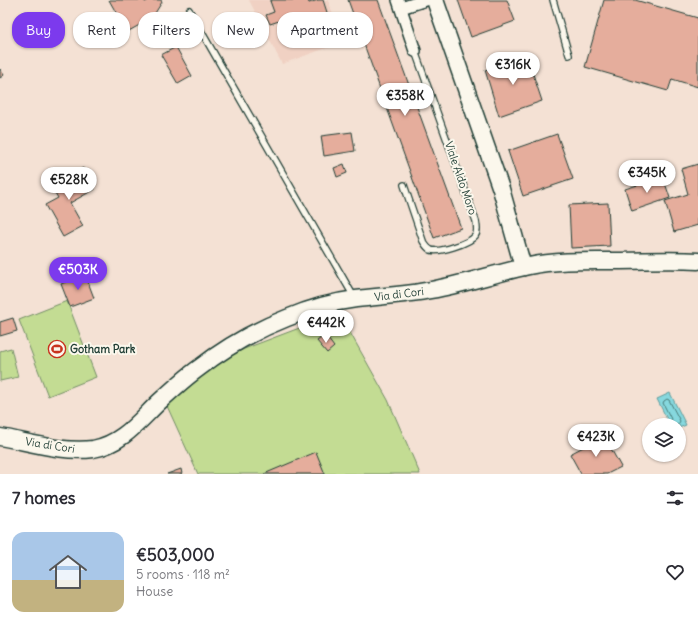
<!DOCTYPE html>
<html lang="en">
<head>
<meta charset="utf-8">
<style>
  :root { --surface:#fff; --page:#f7f7f7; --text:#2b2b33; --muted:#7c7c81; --accent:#7c3aed }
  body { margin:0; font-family:Delius,sans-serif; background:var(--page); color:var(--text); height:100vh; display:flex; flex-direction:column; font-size:15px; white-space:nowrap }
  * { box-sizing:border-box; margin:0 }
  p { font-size:13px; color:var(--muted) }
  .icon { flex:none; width:22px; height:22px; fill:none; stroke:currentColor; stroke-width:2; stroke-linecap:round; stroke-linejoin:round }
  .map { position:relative; height:474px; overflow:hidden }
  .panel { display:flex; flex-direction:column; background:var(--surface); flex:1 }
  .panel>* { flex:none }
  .guide { position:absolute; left:12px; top:12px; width:400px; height:36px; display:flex; gap:8px }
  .controls { position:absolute; left:642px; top:418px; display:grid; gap:8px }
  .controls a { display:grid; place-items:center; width:44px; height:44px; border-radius:50%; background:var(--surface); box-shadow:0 1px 3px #0004; font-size:20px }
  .price { position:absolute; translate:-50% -34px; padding:0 9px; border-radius:14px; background:#fff; color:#222; font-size:13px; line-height:26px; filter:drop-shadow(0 1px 2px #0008) }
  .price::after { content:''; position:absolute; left:50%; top:24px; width:12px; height:9px; margin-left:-6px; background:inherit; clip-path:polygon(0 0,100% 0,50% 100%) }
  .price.selected { background:var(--accent); color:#fff }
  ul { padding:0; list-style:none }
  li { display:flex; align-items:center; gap:12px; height:100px; padding:0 12px }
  li span { display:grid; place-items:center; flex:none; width:112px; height:80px; border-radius:12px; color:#555 }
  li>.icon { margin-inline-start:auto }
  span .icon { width:48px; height:48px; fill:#fffc; stroke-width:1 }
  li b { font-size:17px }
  h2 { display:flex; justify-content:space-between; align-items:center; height:48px; padding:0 12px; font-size:17px }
  .pill { padding:0 14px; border-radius:16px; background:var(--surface); box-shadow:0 1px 3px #0004; font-size:14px; line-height:36px }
  .pill.selected { background:var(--accent); color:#fff }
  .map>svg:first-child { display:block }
  .built { fill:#f0d1c3 }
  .green { fill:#c3dc93; stroke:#718c64 }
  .water { fill:#86d8de; stroke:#5d9a9a }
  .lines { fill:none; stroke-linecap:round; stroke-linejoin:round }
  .shore { stroke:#487b78; stroke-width:1 }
  .building { fill:#e5ad9c; stroke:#1f3d34 }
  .lane-casing { stroke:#1f3d34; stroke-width:8 }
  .street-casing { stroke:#1f3d34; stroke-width:14 }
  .secondary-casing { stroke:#1f3d34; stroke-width:19 }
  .lane { stroke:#fbf7ec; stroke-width:5.5 }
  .street { stroke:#fbf7ec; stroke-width:11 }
  .secondary { stroke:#fbf7ec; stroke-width:16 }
  .labels { text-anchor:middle; stroke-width:4; stroke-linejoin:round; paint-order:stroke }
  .street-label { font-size:11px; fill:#1f3d34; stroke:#fbf7ec }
  .poi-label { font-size:11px; font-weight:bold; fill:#1f3d34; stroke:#fbf7ec; text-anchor:start }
</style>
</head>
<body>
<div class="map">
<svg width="698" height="474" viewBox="0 0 698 474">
  <rect width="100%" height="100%" fill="#f4e1d4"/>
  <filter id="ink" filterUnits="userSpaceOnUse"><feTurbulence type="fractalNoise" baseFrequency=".025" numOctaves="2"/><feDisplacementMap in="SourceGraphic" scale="8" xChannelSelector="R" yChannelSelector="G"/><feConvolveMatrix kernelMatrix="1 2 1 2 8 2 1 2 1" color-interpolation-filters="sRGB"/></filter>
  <g filter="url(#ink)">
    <polygon class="built" points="249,0 328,0 343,42 282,64"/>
    <g class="green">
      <polygon points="67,301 96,377 48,396 19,320"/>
      <polygon points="339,313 388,400 420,474 198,474 167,406 207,369 244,349"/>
      <polygon points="11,348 18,377 0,381 0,351"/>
    </g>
    <polygon class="water" points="670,393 686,425 679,428 679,425 670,425 657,399"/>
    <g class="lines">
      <polyline class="shore" points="674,425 663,403 664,401 667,399 669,400 680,421 679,423 677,425"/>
    </g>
    <g class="building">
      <polygon points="109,0 144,0 145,2 149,0 161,0 162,2 152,18 127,32"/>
      <polygon points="273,0 308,0 309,3 318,0 323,0 335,37 321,42 317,32 295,39 288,18 270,24 266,15 274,12 270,1"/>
      <polygon points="348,0 378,0 461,228 434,238"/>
      <polygon points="458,0 507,0 515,21 471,37"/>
      <polygon points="604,0 635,0 698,18 698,87 672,79 668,91 585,67"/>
      <polygon points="176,47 192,76 178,84 161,55"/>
      <polygon points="527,56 542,101 499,116 485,70"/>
      <polygon points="0,69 4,75 0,78"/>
      <polygon points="352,132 355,151 324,156 321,136"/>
      <polygon points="557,134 573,179 523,196 508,151"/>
      <polygon points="344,164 347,173 337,177 334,168"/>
      <polygon points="698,164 698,225 674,232 665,201 688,194 681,169"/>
      <polygon points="83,168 95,189 70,203 83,226 63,237 45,205 58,198 51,186"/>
      <polygon points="663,177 670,198 632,211 625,189"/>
      <polygon points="608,203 610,246 571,248 569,205"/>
      <polygon points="85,274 94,298 70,307 61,284"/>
      <polygon points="13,318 17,331 0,336 0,322"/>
      <polygon points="325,335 334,347 327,353 317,341"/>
      <polygon points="604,436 621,467 607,474 581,474 570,454"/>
      <polygon points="316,452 325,474 264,474"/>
      <polygon points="181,469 182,474 167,474"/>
    </g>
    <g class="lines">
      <defs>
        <g id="lane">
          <polyline points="553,0 569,55"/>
          <polyline points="189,10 354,297"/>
          <path d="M404,185L423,241C425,244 427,248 431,250C439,253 470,243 475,236C478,232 477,227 476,221L415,51"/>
        </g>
        <g id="street">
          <polyline points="398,0 415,51"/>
          <polyline points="401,8 426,0"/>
        </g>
        <g id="secondary">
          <polyline points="435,0 501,189 523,267"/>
          <path d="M0,437C29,442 63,453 93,449C122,444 139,421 159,402C172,390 185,378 199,368C226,347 256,330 287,318C309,309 332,302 356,299C381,296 406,295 431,290C464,284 496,273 529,266C557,260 587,261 615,261C643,261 671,259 698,261"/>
        </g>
      </defs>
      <use href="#lane" class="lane-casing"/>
      <use href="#street" class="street-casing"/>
      <use href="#secondary" class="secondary-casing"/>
      <use href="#lane" class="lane"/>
      <use href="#street" class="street"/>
      <use href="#secondary" class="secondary"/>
    </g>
  </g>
  <defs>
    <symbol id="stadium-ring" viewBox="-11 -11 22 22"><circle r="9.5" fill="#fbf7ec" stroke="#c8321e" stroke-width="1.5"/><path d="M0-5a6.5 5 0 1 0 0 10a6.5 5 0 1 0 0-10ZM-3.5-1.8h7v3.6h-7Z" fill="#c8321e"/></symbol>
  </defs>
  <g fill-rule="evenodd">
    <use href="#stadium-ring" x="47" y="339" width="20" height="20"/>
  </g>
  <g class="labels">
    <g class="street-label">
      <text transform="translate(461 178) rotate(71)" y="4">Viale Aldo Moro</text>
      <text transform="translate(399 294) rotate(-7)" y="4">Via di Cori</text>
      <text transform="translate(50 445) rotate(9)" y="4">Via di Cori</text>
    </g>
    <g class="poi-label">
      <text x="70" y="353">Gotham Park</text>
    </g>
  </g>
</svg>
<div class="controls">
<a><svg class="icon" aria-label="layers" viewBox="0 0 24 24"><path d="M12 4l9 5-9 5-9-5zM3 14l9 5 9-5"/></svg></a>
</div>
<b class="price" style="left:513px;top:86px">€316K</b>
<b class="price" style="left:405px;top:117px">€358K</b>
<b class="price" style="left:647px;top:194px">€345K</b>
<b class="price" style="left:69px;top:201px">€528K</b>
<b class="price selected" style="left:78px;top:291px">€503K</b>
<b class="price" style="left:326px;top:344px">€442K</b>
<b class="price" style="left:596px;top:458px">€423K</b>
<div class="guide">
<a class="pill selected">Buy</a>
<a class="pill">Rent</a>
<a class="pill">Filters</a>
<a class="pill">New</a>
<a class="pill">Apartment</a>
</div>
</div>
<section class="panel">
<h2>7 homes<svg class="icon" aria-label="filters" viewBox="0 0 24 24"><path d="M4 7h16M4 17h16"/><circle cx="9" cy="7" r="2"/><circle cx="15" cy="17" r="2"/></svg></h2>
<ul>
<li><span style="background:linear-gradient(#a9c7e8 60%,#c2b280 0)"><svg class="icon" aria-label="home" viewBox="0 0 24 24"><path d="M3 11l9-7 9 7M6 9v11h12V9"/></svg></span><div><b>€503,000</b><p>5 rooms · 118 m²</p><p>House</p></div><svg class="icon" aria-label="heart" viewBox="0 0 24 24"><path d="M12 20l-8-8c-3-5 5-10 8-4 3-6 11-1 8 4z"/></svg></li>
</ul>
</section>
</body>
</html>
